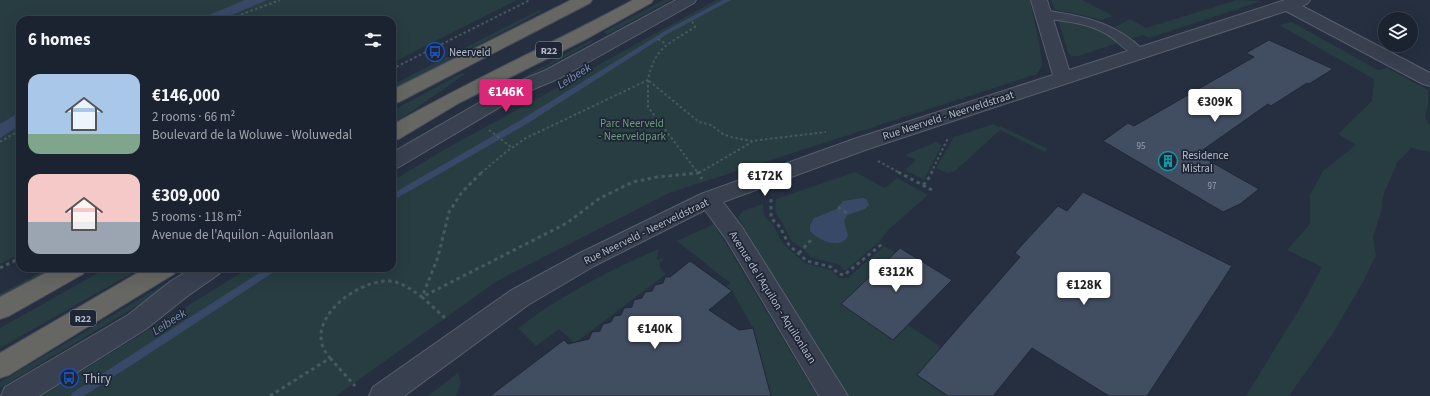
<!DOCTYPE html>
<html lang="en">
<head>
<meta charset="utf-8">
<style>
  :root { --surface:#1c2330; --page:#292f3c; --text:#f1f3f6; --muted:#a0a4ab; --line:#3a404c; --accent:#db2777 }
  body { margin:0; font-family:"Source Sans 3",sans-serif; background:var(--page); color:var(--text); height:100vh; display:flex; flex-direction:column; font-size:15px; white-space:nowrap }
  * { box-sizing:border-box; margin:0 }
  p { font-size:13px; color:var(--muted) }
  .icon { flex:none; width:22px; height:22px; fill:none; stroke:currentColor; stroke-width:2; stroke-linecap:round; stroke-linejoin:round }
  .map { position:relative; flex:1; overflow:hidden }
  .panel { position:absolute; left:16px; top:16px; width:380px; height:256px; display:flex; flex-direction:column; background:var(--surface); border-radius:12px; box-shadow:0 4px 16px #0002,0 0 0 1px var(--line) }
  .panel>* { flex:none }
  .buttons { position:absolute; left:1378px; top:12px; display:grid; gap:8px }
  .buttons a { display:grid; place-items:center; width:40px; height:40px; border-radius:50%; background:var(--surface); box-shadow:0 4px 16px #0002,0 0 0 1px var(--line); font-size:20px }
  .price { position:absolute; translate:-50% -34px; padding:0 9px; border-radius:4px; background:#fff; color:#222; font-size:13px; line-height:26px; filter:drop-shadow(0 1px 2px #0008) }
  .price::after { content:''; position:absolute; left:50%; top:24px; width:12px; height:9px; margin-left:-6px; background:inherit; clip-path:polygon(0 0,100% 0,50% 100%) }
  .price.current { background:var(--accent); color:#fff }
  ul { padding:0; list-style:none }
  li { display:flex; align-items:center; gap:12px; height:100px; padding:0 12px }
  li span { display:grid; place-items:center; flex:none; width:112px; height:80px; border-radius:12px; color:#555 }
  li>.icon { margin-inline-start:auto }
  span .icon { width:48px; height:48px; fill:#fffc; stroke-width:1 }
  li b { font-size:17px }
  h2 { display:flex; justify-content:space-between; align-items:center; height:48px; padding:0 12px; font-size:17px }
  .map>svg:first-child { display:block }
  .green { fill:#273d41 }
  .water { fill:#384968 }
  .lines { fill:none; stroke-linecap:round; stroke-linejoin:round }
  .stream { fill:#384968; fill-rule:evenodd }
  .building { fill:#414d60; stroke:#202837 }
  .service-casing { stroke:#575f6e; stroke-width:2 }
  .minor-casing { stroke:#575f6e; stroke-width:2 }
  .trunk-casing { stroke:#444c5b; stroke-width:2 }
  .path-far1 { stroke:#455a5e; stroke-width:2; stroke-dasharray:2.5 2.5; stroke-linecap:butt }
  .path { stroke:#455a5e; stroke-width:3; stroke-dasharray:3.5 3.5; stroke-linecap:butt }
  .service { fill:#394150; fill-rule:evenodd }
  .minor { fill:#394150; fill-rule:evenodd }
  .trunk { fill:#666663; fill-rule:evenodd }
  .labels { text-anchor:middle; stroke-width:3.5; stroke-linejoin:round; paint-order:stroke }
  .number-label { font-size:9px; fill:#99a0b0 }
  .shield { fill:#1e2635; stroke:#888f9e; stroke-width:1 }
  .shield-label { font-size:10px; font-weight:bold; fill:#b6bccb }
  .poi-label { font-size:11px; fill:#b6bccb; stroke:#1e2635; text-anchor:start }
  .street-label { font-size:11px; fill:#b6bccb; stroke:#1e2635 }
  .park-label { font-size:11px; fill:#6c9c7a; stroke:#1e2635 }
  .water-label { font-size:12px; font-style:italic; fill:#7c90b2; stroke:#1e2635 }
  .near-poi-label { font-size:13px; fill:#b6bccb; stroke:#1e2635; text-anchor:start }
</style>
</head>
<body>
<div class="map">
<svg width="1430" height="396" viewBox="0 0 1430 396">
  <rect width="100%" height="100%" fill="#252f40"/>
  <g class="green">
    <polygon points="0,0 517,0 392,63 392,20 20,20 20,254 0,264"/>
    <polygon points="664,0 671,0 608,34 604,32"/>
    <polygon points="716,0 1030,0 1040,48 1042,66 1037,74 669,193 497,281 336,396 41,396 249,268 392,268 392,181 444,150"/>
    <polygon points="1051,0 1082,0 1113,16 1102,20 1074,13 1055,10"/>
    <polygon points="1237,0 1262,1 1149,38 1143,35 1130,39 1115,27 1130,19 1146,28"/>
    <polygon points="539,10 542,11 392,91 392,85"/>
    <path d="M1058,19C1083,23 1098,27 1118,43L1078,56H1071L1068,52Z"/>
    <polygon points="1292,22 1378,70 1387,68 1428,90 1428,104 1425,118 1430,125 1430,152 1411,148 1397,163 1383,196 1382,209 1373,237 1376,255 1363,282 1333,333 1289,396 1246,396 1303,303 1322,267 1287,250 1310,224 1310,195 1323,171 1356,145 1338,134 1372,101 1374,79 1279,25"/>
    <polygon points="591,40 594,41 521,81 392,155 392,151 407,142"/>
    <polygon points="462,73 465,74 392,125 392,111"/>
    <polygon points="993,124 999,127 1000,126 1048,149 1045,152 1000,130 955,171 947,173 936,168 954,137"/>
    <polygon points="936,142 942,145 924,180 905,170 916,160 905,155"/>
    <path d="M855,172L885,188L897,178L928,195L889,229L879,242L846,270H843L840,265L810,257C806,249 798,247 792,241C789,238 788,234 786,230C780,215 773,218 776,199Z"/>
    <polygon points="763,204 764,215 773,225 783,244 805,263 831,270 839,278 848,278 884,246 896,253 841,304 893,340 908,325 941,347 917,375 948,396 846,396 799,321 738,217 743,211"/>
    <polygon points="714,224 817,396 771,396 753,328 732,291 726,287 730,283 677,241"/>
    <path d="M658,249L657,260L662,258L663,261L659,263L662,271L666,274L575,343L559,329L536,346L518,328C560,296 610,270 658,249Z"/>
    <polygon points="48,268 57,268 0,298 0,294"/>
    <polygon points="107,268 141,268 0,348 0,328"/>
    <polygon points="192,268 200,268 0,388 0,382"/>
    <polygon points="458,373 461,383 456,396 428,396"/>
  </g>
  <g class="water">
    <polygon points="245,0 267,0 220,20 197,20"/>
    <polygon points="20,112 20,125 0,138 0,124"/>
    <path d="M863,198L867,200L869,205L865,209L847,215L844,221L848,236C841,250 819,241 810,231V225L814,218L837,209L843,201Z"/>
  </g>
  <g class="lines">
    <g class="stream">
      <polygon points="723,0 731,0 669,33 525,125 392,201 392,194 519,121 665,31"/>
      <polygon points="267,268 278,268 277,270 84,396 71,396 72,393"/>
    </g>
  </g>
  <g class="building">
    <polygon points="1269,40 1333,69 1309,84 1307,83 1271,106 1268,104 1197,154 1259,189 1240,204 1223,212 1103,141 1128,123 1134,126 1254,57 1246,53"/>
    <polygon points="1083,192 1232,266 1147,396 1109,396 1032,348 993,396 948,396 917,375 1020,257 1015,253 1021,246 1058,206 1067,211"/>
    <polygon points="900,248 952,280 893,340 841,304"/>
    <polygon points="690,261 732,291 709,310 739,330 753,328 771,396 490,396 564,340 568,344 589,339 592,332 600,331 603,324 611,322 614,316 621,315 624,308 632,307 634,300 642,298 645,292 652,291 655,285 663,283 665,277 670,277"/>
  </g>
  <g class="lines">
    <defs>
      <path id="service" d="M1043,10C1076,15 1106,20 1133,41C1137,45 1143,48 1146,53L1145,56C1131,59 1119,41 1108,35C1086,21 1062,22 1039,17L1037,14L1039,11Z"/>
      <g id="minor">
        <polygon points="676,0 696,0 694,3 560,78 522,94 399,167 392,169 392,153 508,86 546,70"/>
        <polygon points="1031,0 1047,0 1069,70 1285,0 1310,0 1308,3 1302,6 1430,73 1430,86 1423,84 1286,11 868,149 723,202 742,227 848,396 819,396 726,239 705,210 594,266 528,305 404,396 369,396 373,387 510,291 578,254 701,194 854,139 1053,75"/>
        <polygon points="192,268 223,268 219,274 189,295 146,329 39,396 1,396 5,387 128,315 171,281"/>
      </g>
      <g id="trunk">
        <polygon points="571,0 592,0 590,3 399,102 392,104 392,90"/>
        <path d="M633,0H653L651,3L588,38L459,103L399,139L392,140V125C471,80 553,43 633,0Z"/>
        <polygon points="55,268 87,268 83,274 9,316 0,319 0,297"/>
        <polygon points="146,268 178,268 174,274 9,375 0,378 0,353"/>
      </g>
    </defs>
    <use href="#service" class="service-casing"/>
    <use href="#minor" class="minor-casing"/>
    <use href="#trunk" class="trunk-casing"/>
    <g class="path-far1">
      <polyline points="227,20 280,0"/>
      <polyline points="658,39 666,44"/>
      <polyline points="392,69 530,0"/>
      <polyline points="648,80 648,107 698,173"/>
      <polyline points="649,81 699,122 711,125 723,134 731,137 752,141 826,132"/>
      <polyline points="489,130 511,147"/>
      <polyline points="0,142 20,130"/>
      <polyline points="878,161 900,173"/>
      <path d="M481,173L506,152L526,138L648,80C655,46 669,44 695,27L692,21"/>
      <polyline points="699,173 752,142"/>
      <polyline points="931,173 948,138"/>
    </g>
    <g class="path">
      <polyline points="700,172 698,173 702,179"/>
      <polyline points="898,172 932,190"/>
      <polyline points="923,185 927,181 932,172"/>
      <polyline points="771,199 771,218 780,227 789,245 807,261 831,267 839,274 844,275 882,244"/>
      <polyline points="838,207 848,214"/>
      <polyline points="799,253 812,239"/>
      <polyline points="0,268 20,258"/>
      <polyline points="235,272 242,268"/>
      <polyline points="445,318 422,297 567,223 600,198 633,182 657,177 698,173 697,172"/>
      <polyline points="330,358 355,386"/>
      <path d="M270,396L330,358C299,324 355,280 389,281C402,282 412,290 422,297L438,257L449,212L462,192L482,172"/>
    </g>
    <use href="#service" class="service"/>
    <use href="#minor" class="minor"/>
    <use href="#trunk" class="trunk"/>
  </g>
  <defs>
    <symbol id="bus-ring" viewBox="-11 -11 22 22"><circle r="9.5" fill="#1e2635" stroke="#1a4fb4" stroke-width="1.5"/><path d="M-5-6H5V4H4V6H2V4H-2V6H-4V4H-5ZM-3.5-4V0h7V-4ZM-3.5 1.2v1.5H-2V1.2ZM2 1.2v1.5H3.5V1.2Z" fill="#1a4fb4"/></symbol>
    <symbol id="building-ring" viewBox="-11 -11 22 22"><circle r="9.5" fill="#1e2635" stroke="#0f9aa8" stroke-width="1.5"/><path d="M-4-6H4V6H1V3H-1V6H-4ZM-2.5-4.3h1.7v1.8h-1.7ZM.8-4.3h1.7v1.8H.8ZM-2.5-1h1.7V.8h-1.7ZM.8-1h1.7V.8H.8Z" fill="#0f9aa8"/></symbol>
  </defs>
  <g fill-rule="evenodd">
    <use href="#bus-ring" x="424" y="41" width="22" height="22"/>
    <use href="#building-ring" x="1157" y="150" width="22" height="22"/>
    <use href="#bus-ring" x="58" y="367" width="22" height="22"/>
  </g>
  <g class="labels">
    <g class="number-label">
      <text x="1141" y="149">95</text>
      <text x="1212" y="189">97</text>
    </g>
    <g class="shield">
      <rect x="536" y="42" width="26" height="16" rx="3"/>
      <rect x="70" y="310" width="26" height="16" rx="3"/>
    </g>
    <g class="shield-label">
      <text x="549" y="54">R22</text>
      <text x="83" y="322">R22</text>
    </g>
    <g class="poi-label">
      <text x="449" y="56">Neerveld</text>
      <text x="1182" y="159">Residence<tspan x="1182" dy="13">Mistral</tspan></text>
    </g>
    <g class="street-label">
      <text transform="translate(948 115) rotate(-18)" y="4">Rue Neerveld - Neerveldstraat</text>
      <text transform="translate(646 231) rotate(-26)" y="4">Rue Neerveld - Neerveldstraat</text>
      <text transform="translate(773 297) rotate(58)" y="4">Avenue de l'Aquilon - Aquilonlaan</text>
    </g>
    <g class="park-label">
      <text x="632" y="127">Parc Neerveld<tspan x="632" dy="13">- Neerveldpark</tspan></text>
    </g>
    <g class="water-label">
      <text transform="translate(574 76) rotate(-32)" y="4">Leibeek</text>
      <text transform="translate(169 322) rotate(-33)" y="4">Leibeek</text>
    </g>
    <g class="near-poi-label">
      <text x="83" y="383">Thiry</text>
    </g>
  </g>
</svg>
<div class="buttons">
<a><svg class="icon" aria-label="layers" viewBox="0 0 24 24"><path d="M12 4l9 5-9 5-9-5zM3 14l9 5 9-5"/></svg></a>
</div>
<b class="price current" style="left:506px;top:113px">€146K</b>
<b class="price" style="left:1215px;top:123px">€309K</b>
<b class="price" style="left:765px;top:197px">€172K</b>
<b class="price" style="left:896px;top:293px">€312K</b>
<b class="price" style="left:1084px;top:306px">€128K</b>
<b class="price" style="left:655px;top:350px">€140K</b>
<section class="panel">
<h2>6 homes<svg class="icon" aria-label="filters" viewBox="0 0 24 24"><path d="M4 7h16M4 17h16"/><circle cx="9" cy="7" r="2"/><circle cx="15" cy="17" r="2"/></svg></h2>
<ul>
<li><span style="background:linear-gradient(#a9c7e8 75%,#7fa58c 0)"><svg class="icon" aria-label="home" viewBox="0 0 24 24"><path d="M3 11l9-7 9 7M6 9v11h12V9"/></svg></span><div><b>€146,000</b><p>2 rooms · 66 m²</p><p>Boulevard de la Woluwe - Woluwedal</p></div></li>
<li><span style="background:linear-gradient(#f6c9c9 60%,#9aa5b1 0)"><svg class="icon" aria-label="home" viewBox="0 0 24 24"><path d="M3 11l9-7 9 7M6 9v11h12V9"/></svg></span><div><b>€309,000</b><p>5 rooms · 118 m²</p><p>Avenue de l'Aquilon - Aquilonlaan</p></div></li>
</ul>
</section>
</div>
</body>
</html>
